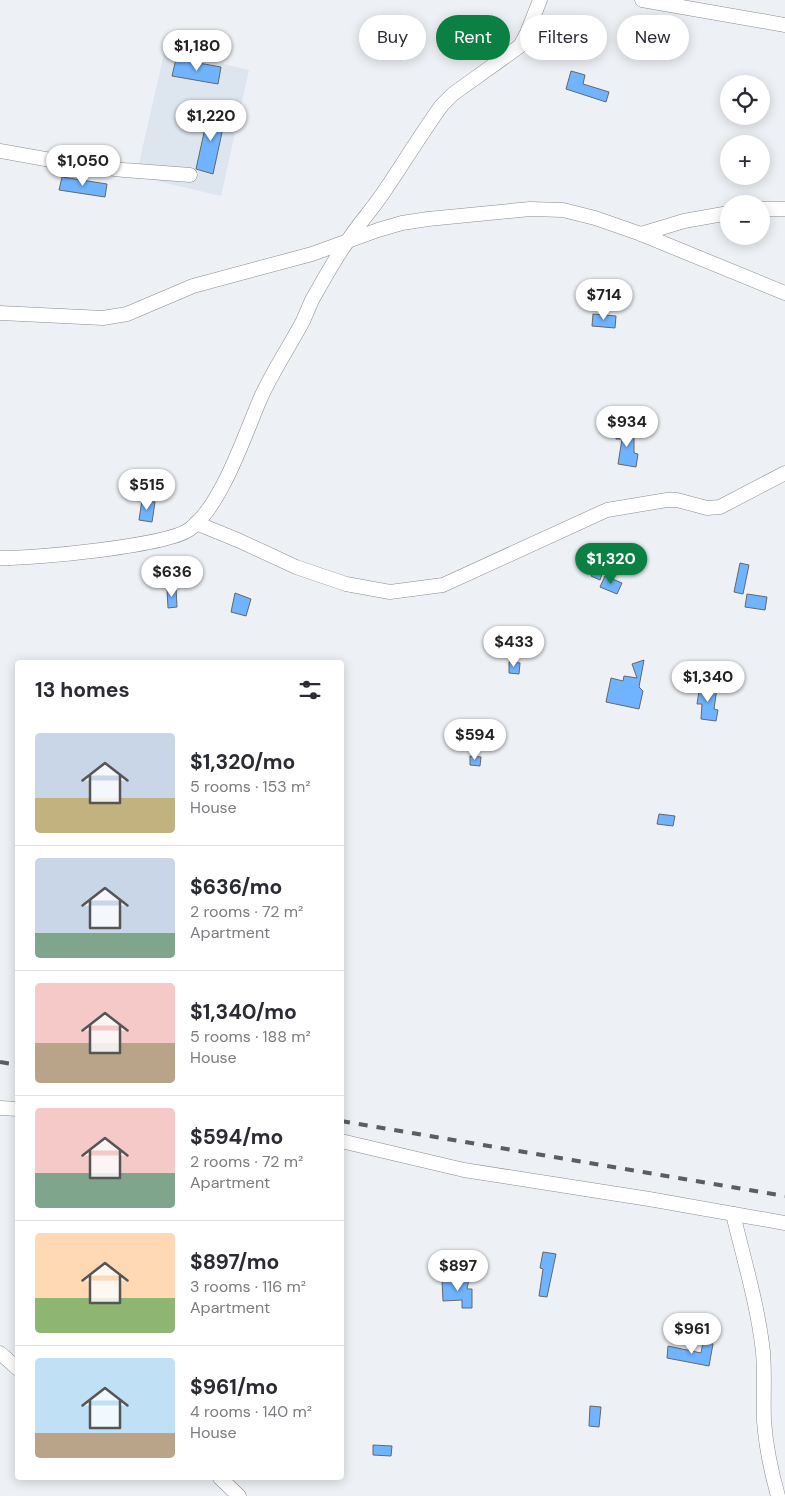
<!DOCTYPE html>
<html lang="en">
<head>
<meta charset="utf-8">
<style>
  :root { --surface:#fff; --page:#f7f7f7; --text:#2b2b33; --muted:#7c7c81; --line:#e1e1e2; --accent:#0b8043 }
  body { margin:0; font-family:"DM Sans",sans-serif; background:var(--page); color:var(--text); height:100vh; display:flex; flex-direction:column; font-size:19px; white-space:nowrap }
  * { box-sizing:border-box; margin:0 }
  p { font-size:16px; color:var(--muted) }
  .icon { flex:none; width:28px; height:28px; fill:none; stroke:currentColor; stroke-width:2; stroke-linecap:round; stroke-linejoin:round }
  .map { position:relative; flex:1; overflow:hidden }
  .panel { position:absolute; left:15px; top:660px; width:329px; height:820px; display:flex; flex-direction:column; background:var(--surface); border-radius:5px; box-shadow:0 2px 12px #0003 }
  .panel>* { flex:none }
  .top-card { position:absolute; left:359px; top:15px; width:351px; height:45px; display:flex; gap:10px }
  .fabs { position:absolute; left:720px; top:75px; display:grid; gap:10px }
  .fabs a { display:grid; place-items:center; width:50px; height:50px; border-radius:50%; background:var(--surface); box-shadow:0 2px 12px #0003; font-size:25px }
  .price { position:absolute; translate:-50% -42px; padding:0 11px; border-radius:18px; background:#fff; color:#222; font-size:16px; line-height:32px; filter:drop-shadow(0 1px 2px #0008) }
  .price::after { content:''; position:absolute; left:50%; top:30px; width:15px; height:11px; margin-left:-8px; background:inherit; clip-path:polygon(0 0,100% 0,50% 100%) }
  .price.active { background:var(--accent); color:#fff }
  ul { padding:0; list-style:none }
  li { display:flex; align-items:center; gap:15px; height:125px; padding:0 20px }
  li+li { border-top:1px solid var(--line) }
  li span { display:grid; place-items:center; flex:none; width:140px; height:100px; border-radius:5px; color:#555 }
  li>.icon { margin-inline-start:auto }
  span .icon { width:60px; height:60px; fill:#fffc; stroke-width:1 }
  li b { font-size:21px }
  h2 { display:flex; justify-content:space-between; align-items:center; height:60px; padding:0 20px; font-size:21px }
  .chip { padding:0 18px; border-radius:22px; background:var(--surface); box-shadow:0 2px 12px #0003; font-size:18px; line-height:45px }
  .chip.active { background:var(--accent); color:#fff }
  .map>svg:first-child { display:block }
  .built { fill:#dde5ee }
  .building { fill:#70b4ff; stroke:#64676a }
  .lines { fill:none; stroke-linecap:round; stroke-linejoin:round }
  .minor-casing { stroke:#8a8d90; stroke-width:15 }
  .minor { stroke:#fff; stroke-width:14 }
  .rail { stroke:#5b5d5f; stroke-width:4; stroke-dasharray:9 9; stroke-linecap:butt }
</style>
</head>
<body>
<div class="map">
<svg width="785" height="1496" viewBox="0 0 785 1496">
  <rect width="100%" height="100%" fill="#edf0f4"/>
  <polygon class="built" points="165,50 249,70 221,196 136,176"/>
  <g class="building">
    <polygon points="176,59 221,67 218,84 172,76"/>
    <polygon points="571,71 585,75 583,84 609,92 606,102 566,89"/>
    <polygon points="209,110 226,114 213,174 196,169"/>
    <polygon points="62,177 107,184 105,197 59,190"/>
    <polygon points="593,314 616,316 615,328 592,326"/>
    <polygon points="616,429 634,429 634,453 638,454 636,467 618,464 622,439 616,439"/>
    <polygon points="142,500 155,502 152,522 139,520"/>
    <polygon points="740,563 749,565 743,594 734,592"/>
    <polygon points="594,567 603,571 600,580 591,576"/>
    <polygon points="605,576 622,583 617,594 600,587"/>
    <polygon points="176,588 177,607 168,608 167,589"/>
    <polygon points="235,593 251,599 246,616 231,612"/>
    <polygon points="747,594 767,597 765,610 745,607"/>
    <polygon points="644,660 639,687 643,691 639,709 606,702 611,678 623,681 624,676 637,678 632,664"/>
    <polygon points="509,662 520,663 519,674 509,673"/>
    <polygon points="700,685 717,688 714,709 718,710 716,721 701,719 702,704 697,704"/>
    <polygon points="470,756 481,757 480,766 470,765"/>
    <polygon points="659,814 675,816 673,826 657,824"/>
    <polygon points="543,1252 556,1254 547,1297 539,1296 543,1269 540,1268"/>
    <polygon points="469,1279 467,1289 472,1289 472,1308 462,1308 462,1300 443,1301 442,1280"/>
    <polygon points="703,1342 713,1344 709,1366 667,1358 668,1346 701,1353"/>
    <polygon points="590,1406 601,1407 599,1427 589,1426"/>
    <polygon points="373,1445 392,1446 391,1456 373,1455"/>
  </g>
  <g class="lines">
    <defs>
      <g id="minor">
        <polyline points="642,0 785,25"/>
        <polyline points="0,151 73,164 124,170 190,175"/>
        <polyline points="761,209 785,209"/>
        <polyline points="641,234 684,221 729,213"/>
        <polyline points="0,313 103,318 127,314 193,286 312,254 378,230 402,223 428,219 530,209 563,210 595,218 641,234 785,293"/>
        <polyline points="196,523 240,541 296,567 346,584 390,592 443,585 607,510 667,500 677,500 707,508 720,507 785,473"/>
        <path d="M0,558C31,559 168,546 190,529C222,505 245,434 261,397C273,371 289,347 303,321C306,314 309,307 312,300C323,281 334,260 347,242C357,226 370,212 381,196C402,166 420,135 442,105L453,94L520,46L527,33L540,0"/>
        <polyline points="0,1108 18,1109"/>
        <polyline points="341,1141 464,1170 649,1199 785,1223"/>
        <path d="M733,1214C744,1260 758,1306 763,1352C765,1375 763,1398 764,1421C766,1447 771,1471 778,1496"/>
        <polyline points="0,1353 18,1369"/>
        <polyline points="220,1478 239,1496"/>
      </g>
    </defs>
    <use href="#minor" class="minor-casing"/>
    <use href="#minor" class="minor"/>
    <g class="rail">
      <polyline points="0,1062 18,1065"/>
      <polyline points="341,1121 785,1196"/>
    </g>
  </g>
</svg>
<div class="fabs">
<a><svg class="icon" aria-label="locate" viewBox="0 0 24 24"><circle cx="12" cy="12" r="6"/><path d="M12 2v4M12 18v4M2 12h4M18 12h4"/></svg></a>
<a>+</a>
<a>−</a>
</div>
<b class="price" style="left:197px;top:72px">$1,180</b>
<b class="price" style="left:211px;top:142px">$1,220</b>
<b class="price" style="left:83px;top:187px">$1,050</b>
<b class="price" style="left:604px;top:321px">$714</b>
<b class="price" style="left:627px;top:448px">$934</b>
<b class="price" style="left:147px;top:511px">$515</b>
<b class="price active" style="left:611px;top:585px">$1,320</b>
<b class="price" style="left:172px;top:598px">$636</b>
<b class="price" style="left:514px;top:668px">$433</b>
<b class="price" style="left:708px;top:703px">$1,340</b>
<b class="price" style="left:475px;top:761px">$594</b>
<b class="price" style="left:458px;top:1292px">$897</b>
<b class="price" style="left:692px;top:1355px">$961</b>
<div class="top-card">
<a class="chip">Buy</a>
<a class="chip active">Rent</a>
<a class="chip">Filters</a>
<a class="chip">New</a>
</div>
<section class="panel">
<h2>13 homes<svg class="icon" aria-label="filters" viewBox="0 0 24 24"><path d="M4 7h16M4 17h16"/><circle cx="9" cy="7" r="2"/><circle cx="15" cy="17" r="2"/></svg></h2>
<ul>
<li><span style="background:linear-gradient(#c9d6e8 65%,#c2b280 0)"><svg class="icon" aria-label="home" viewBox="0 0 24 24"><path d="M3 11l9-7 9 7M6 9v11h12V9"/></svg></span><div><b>$1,320/mo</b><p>5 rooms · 153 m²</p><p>House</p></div></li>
<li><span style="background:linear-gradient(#c9d6e8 75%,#7fa58c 0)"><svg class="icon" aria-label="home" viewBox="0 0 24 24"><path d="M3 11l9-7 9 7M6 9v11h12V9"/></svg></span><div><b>$636/mo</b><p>2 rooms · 72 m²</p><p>Apartment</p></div></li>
<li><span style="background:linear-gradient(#f6c9c9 60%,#b9a48a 0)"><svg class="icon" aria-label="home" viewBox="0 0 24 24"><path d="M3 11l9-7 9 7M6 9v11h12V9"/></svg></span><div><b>$1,340/mo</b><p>5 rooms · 188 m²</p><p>House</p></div></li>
<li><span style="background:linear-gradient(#f6c9c9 65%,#7fa58c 0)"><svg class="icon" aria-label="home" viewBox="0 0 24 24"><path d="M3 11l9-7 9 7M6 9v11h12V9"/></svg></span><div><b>$594/mo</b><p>2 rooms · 72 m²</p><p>Apartment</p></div></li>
<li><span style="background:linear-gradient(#ffd9b3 65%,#8fb573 0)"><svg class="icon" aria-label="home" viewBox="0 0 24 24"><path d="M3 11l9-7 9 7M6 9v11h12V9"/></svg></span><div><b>$897/mo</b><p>3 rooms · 116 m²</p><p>Apartment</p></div></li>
<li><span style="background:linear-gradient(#bfe0f5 75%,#b9a48a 0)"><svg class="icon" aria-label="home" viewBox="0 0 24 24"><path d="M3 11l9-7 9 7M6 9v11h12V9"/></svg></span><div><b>$961/mo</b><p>4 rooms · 140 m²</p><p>House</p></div></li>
</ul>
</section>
</div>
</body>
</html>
